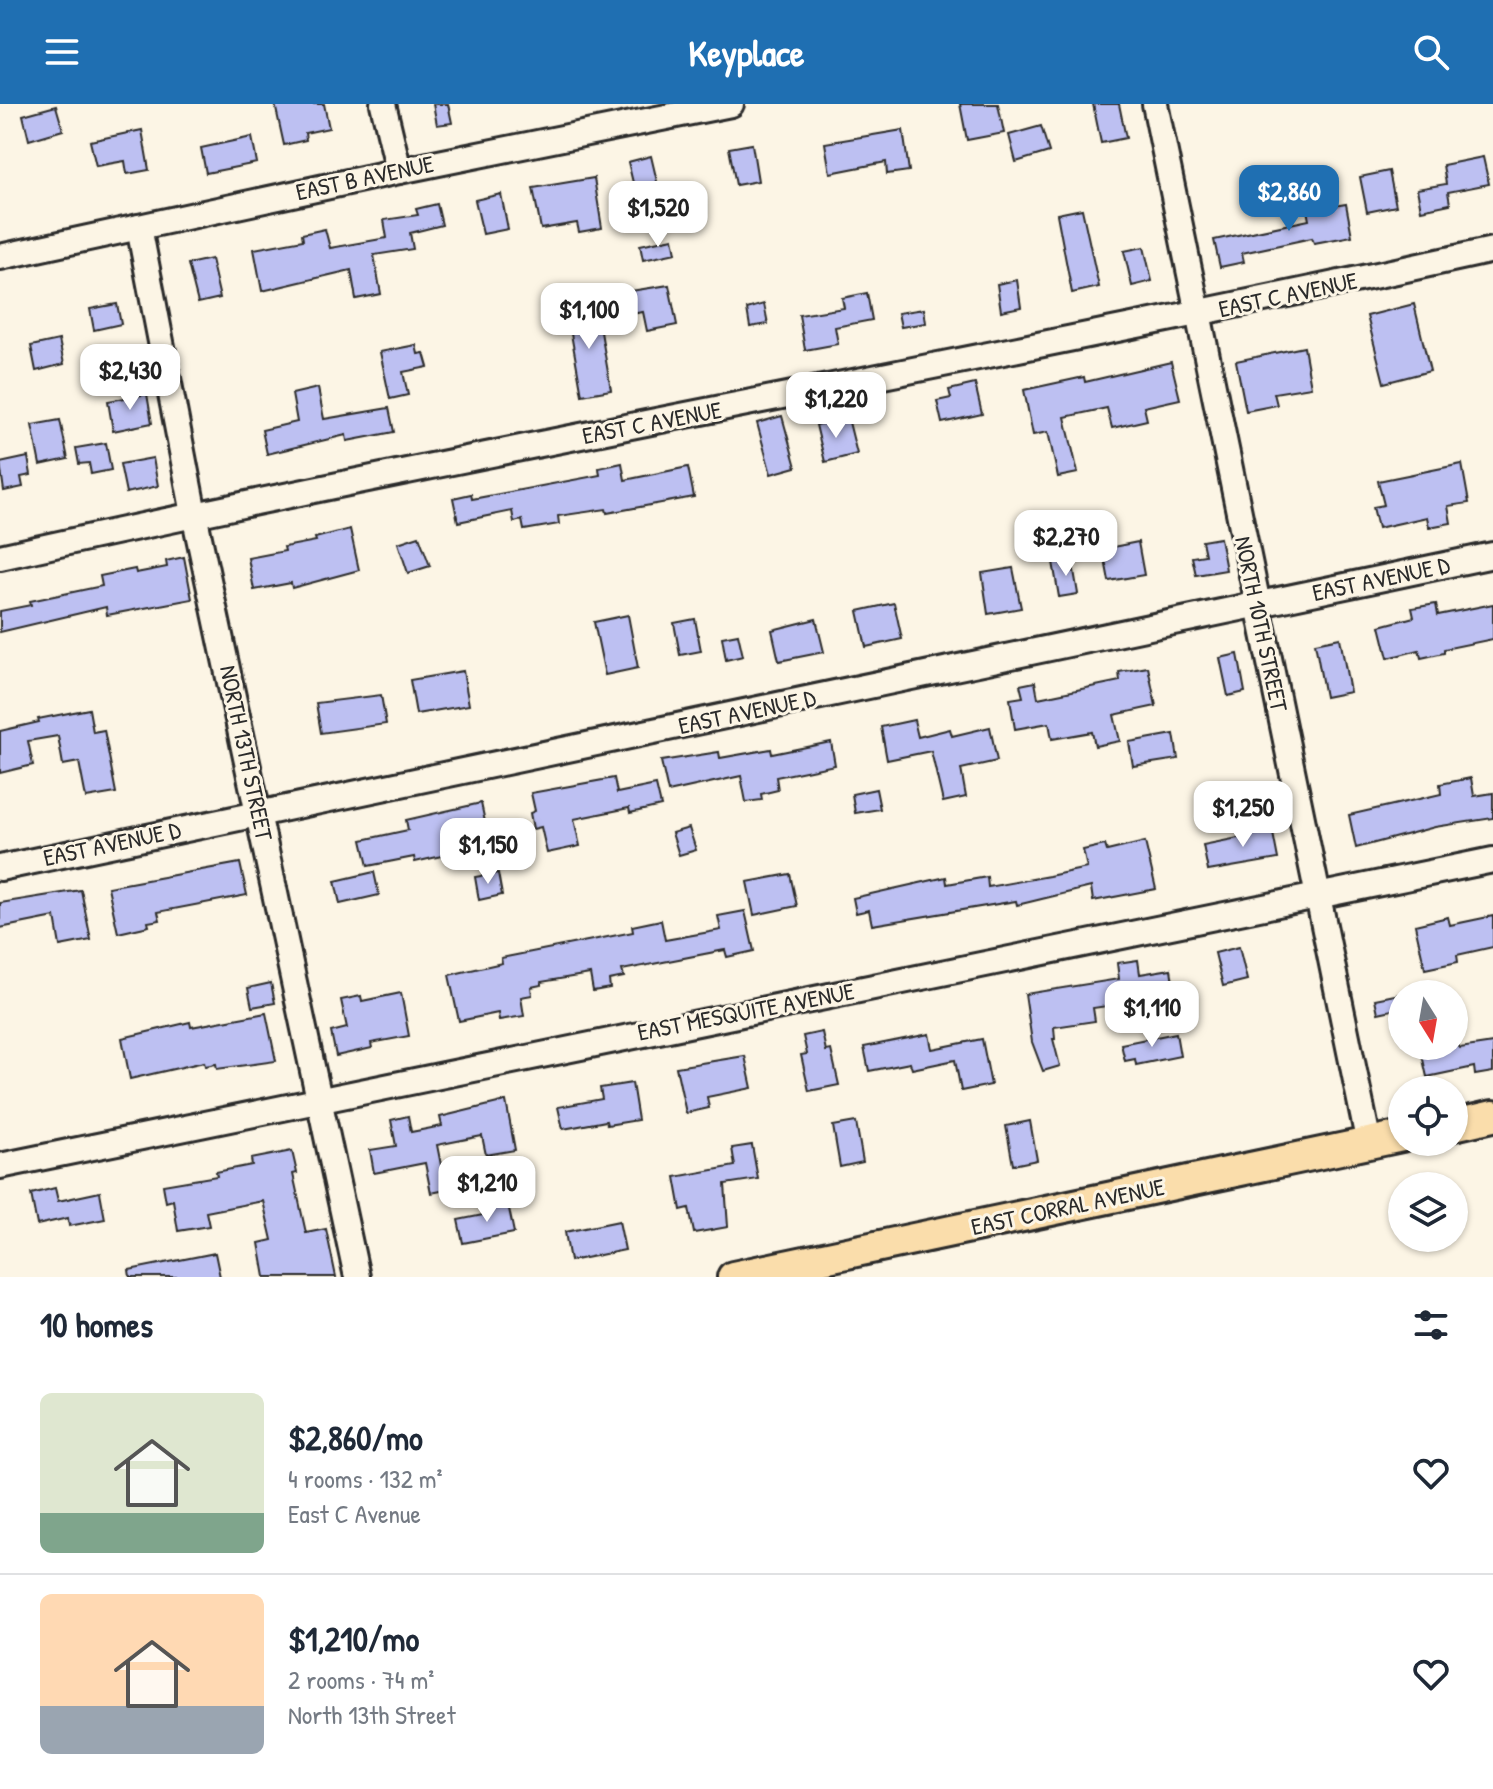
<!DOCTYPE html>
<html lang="en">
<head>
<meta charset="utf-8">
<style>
  :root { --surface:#fff; --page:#f6f6f7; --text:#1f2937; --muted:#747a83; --line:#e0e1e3; --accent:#1f6fb2 }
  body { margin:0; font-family:"Patrick Hand",sans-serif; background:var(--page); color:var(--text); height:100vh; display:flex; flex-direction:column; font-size:30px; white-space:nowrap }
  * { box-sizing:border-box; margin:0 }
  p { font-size:26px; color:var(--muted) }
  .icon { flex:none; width:44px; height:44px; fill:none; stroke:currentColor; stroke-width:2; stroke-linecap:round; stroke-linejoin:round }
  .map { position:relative; height:1173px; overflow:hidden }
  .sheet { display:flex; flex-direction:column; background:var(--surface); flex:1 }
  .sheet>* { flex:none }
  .needle { width:52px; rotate:169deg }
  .fabs { position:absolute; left:1388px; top:876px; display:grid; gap:16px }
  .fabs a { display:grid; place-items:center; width:80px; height:80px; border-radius:50%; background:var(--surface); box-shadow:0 2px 6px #0004; font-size:40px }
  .price { position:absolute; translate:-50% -68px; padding:0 18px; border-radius:16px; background:#fff; color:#222; font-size:26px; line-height:52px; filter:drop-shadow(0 2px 4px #0008) }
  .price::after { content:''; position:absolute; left:50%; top:48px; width:24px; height:18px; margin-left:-12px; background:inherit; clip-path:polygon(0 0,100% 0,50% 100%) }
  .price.current { background:var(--accent); color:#fff }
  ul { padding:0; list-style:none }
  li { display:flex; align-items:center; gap:24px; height:200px; padding:0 40px }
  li+li { border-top:2px solid var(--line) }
  li span { display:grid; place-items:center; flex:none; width:224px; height:160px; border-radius:12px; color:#555 }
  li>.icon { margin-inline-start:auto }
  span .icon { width:96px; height:96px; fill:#fffc; stroke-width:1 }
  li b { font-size:34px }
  h2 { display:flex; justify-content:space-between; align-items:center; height:96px; padding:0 40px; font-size:34px }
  header { display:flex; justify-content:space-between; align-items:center; height:104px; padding:0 40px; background:var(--accent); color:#fff; font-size:36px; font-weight:700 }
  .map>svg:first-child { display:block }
  .building { fill:#bdc0f2; stroke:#2b2b2b; stroke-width:2 }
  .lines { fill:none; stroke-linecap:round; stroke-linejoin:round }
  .minor-casing { stroke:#2b2b2b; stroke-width:30 }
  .major-casing { stroke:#2b2b2b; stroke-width:36 }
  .minor { stroke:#fcf5e5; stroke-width:24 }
  .major { stroke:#faddab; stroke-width:30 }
  .labels { text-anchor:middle; stroke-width:6; stroke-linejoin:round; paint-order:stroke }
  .street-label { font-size:24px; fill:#2b2b2b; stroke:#fcf5e5 }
</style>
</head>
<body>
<header><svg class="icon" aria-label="menu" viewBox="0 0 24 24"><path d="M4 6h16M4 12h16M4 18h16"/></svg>Keyplace<svg class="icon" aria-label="search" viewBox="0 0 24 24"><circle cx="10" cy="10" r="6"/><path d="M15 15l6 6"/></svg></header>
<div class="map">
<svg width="1493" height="1173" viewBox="0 0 1493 1173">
  <rect width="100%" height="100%" fill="#fcf5e5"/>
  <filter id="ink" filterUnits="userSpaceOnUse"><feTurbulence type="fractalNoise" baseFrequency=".0125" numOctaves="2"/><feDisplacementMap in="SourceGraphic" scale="16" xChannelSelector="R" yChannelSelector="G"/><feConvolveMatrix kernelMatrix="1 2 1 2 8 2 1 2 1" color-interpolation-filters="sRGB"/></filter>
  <g filter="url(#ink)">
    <g class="building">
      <polygon points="275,0 324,0 329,24 305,29 306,36 284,41"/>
      <polygon points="433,0 448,0 452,19 437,21"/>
      <polygon points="960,0 998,0 1004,29 967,36"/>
      <polygon points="1093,0 1119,0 1126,34 1101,39"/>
      <polygon points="56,2 63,26 29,36 23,11"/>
      <polygon points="1041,22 1049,48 1016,58 1009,31"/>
      <polygon points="142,26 149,66 127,70 125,57 96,62 90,37"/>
      <polygon points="903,26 909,67 887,70 886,58 830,69 825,39"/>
      <polygon points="252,33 257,59 206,69 201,44"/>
      <polygon points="752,40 758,77 736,81 729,44"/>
      <polygon points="651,52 663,103 640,108 628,58"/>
      <polygon points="1483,53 1489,80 1448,88 1450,100 1421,106 1417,85 1446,80 1443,61"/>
      <polygon points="1389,67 1396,102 1367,108 1360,73"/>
      <polygon points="594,74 602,124 579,128 577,119 541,125 533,84"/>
      <polygon points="501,90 508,125 483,130 475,96"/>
      <polygon points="1333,96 1334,102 1346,100 1352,132 1314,139 1312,134 1242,149 1244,158 1220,163 1214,136 1309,116 1306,101"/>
      <polygon points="437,100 442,121 410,129 413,145 374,151 381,190 356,195 351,166 262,187 254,145 303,136 302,130 325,125 330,144 387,134 384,116 418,111 416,105"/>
      <polygon points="1082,105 1099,183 1072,189 1057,110"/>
      <polygon points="673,134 676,149 643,156 640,141"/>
      <polygon points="1144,143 1152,177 1132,182 1124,147"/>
      <polygon points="211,155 220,194 198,199 188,160"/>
      <polygon points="1017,176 1021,203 1001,207 997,180"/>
      <polygon points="669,181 677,221 647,227 643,208 631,210 630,207 603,212 599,192"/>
      <polygon points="867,189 872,216 835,223 838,240 805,246 799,211 844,204 842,194"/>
      <polygon points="117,200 121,220 94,226 90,205"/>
      <polygon points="764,200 768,220 750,223 747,205"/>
      <polygon points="1414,200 1430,267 1384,279 1367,212"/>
      <polygon points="571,202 598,210 611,286 582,291 570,224 566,223"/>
      <polygon points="924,205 926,219 901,223 898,209"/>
      <polygon points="59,236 64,260 36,267 31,242"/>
      <polygon points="416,241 418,250 424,249 428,263 403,268 408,291 390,295 380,248"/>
      <polygon points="1304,243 1311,283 1274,289 1277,301 1246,307 1236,257"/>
      <polygon points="1171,258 1180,295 1144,303 1147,316 1112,324 1107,304 1065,313 1078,369 1058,373 1048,328 1033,331 1024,286 1084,273 1085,278"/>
      <polygon points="975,280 982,310 942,319 937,297 951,294 949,286"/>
      <polygon points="318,284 324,315 389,304 394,328 347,337 346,331 267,350 262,326 297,318 292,290"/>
      <polygon points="147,290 152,319 113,327 108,297"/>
      <polygon points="782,312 796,363 771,370 757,319"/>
      <polygon points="848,314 857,350 825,358 816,321"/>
      <polygon points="60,316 68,355 40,361 32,321"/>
      <polygon points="106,339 111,366 91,370 89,359 79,360 76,344"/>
      <polygon points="28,353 31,371 21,373 23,383 4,387 0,359"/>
      <polygon points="153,354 158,382 126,389 120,360"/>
      <polygon points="622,359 625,376 688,363 694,393 607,409 606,405 558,412 559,420 524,426 522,416 514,418 512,407 458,418 453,394 471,390 472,395 600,371 599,364"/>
      <polygon points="1462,360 1469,399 1448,402 1451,419 1429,423 1427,413 1378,424 1373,403 1384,401 1378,377"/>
      <polygon points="350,425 359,466 292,484 291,479 254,486 248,454 285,447 284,443 316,437 315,434"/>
      <polygon points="419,432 430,462 408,469 398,439"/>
      <polygon points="1220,434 1226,466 1196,471 1192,453 1205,451 1202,437"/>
      <polygon points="1138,438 1144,471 1109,477 1103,445"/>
      <polygon points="184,453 192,495 107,511 106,503 0,528 0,507 31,501 30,497 102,482 100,472 135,465 136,469 167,463 166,457"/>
      <polygon points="1072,455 1078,490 1059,493 1053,458"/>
      <polygon points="1013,464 1021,504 988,510 982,469"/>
      <polygon points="894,499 902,535 866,543 858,507"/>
      <polygon points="1436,500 1438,511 1493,500 1493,535 1444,545 1444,549 1421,554 1419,546 1388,554 1380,522 1414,513 1412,504"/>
      <polygon points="628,511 638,564 605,571 594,518"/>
      <polygon points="695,515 701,547 680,551 674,519"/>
      <polygon points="816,515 824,548 779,557 772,526"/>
      <polygon points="738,530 743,552 726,556 722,533"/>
      <polygon points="1340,534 1350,588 1325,593 1315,539"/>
      <polygon points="1238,550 1245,588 1228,592 1220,554"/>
      <polygon points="1148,563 1156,602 1114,611 1120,637 1095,642 1092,628 1052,635 1049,619 1015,625 1010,595 1023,593 1020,581 1035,578 1038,594 1120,577 1119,568"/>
      <polygon points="463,567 469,601 416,610 410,576"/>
      <polygon points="381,591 386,620 321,629 316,599"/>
      <polygon points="89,605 93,628 104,626 116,689 86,694 79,658 63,661 58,632 28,637 33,661 0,669 0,627 39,618 38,615"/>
      <polygon points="914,616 918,633 950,625 952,632 990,623 997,657 961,665 966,693 943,698 931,647 887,656 881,623"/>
      <polygon points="1174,630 1178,655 1133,662 1129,638"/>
      <polygon points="831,638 835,661 776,673 778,686 761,690 762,696 746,698 741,672 668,688 661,657 719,648 720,654 771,645 772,650"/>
      <polygon points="614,674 617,689 656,681 661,702 630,709 629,704 574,715 580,742 547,749 541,723 533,725 530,709 535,707 531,689"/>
      <polygon points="1471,674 1474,692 1493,689 1493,714 1435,723 1356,744 1349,711 1441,690 1440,680"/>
      <polygon points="876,685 880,705 855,709 852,690"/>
      <polygon points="481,699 488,732 444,742 446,751 415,758 414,753 368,762 362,736 408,726 406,716"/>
      <polygon points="1271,719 1278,755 1208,767 1203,741 1248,732 1246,724"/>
      <polygon points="689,724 696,746 679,751 672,729"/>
      <polygon points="1145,738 1156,785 1093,797 1091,783 1017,801 1016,797 872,821 869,806 856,809 853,794 946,773 947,780 987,773 988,783 1049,772 1087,764 1083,746 1105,741 1107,747"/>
      <polygon points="240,759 247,791 158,808 160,816 148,818 149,822 118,829 108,783"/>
      <polygon points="374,768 379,791 340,800 335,777"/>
      <polygon points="498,769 502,791 479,796 475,773"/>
      <polygon points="790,770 797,802 754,811 747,778"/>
      <polygon points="81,786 91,836 60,842 55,813 0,824 0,799"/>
      <polygon points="745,807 754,847 727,853 725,846 622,866 624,873 609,876 610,884 593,887 590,870 541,878 541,881 531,883 532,891 521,893 524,912 499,916 498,909 459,917 449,871 502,859 501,854 633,828 632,822 661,816 665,836 721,826 718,812"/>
      <polygon points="1493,812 1493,843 1457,851 1458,858 1425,865 1415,821 1448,813 1450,821"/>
      <polygon points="1239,843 1247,876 1223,882 1215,849"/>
      <polygon points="1138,856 1140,870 1171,865 1175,892 1093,904 1095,917 1054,923 1055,935 1053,935 1060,962 1043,967 1032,938 1025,890 1119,875 1117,859"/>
      <polygon points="271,879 275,899 252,903 248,884"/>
      <polygon points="401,889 409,932 371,939 372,944 336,952 331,928 347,924 341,896 361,892 362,897"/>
      <polygon points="1400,890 1402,904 1378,909 1375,895"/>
      <polygon points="266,909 276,957 217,965 216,960 205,962 204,958 130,975 122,934 190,918 191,923"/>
      <polygon points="822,928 826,947 831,946 839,981 809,987 801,951 807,950 803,932"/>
      <polygon points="1176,929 1180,952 1136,961 1135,955 1125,957 1121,940"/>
      <polygon points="929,930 932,945 982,935 991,981 961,987 955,956 912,965 910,959 869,967 864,943"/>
      <polygon points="1493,939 1493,968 1475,971 1474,963 1427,973 1420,942 1459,942 1460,944"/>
      <polygon points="745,952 752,984 707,993 709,1004 686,1009 676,963"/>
      <polygon points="632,979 638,1016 607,1021 606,1017 563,1025 558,1003 602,995 600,984"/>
      <polygon points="506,997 515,1046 486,1051 482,1032 437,1041 446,1086 431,1089 425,1059 374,1069 370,1046 396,1042 391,1016 408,1012 411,1028 442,1022 440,1013"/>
      <polygon points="1030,1017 1037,1056 1013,1061 1006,1022"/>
      <polygon points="856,1018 863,1058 840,1063 833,1022"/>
      <polygon points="752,1041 758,1075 725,1080 728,1123 694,1129 689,1104 681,1106 675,1073 735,1062 732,1044"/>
      <polygon points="292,1047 297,1069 293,1070 306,1129 326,1125 336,1173 265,1173 259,1139 272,1136 263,1097 206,1108 209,1122 178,1127 173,1096 166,1098 163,1081 217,1072 216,1068 252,1061 251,1055"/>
      <polygon points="55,1084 58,1097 100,1088 105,1115 69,1122 68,1114 37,1121 31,1090"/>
      <polygon points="508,1100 514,1129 463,1139 458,1116 483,1111 482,1105"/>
      <polygon points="619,1117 625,1146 570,1157 565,1128"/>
      <polygon points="215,1149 220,1173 130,1173 129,1166"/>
    </g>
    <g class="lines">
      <defs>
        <g id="minor">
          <polyline points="383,0 399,67"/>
          <polyline points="1155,0 1369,1040"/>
          <polyline points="139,123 194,410 357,1173"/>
          <polyline points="0,153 399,67 731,0"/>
          <path d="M0,453C496,343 997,255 1493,146"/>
          <polyline points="0,764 1493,451"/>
          <polyline points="0,1062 1493,756"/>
        </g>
        <g id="major">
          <polyline points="1454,1021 1493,1012"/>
          <polyline points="733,1173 1402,1032"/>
        </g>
      </defs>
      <use href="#minor" class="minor-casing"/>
      <use href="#major" class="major-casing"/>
      <use href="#minor" class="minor"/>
      <use href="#major" class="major"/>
    </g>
  </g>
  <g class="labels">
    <g class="street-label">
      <text transform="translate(365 74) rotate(-12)" y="8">EAST B AVENUE</text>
      <text transform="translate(1288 191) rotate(-12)" y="8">EAST C AVENUE</text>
      <text transform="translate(652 319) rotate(-11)" y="8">EAST C AVENUE</text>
      <text transform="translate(1381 475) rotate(-12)" y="8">EAST AVENUE D</text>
      <text transform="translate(1261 520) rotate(78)" y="8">NORTH 10TH STREET</text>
      <text transform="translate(747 608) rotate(-12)" y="8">EAST AVENUE D</text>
      <text transform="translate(246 649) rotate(78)" y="8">NORTH 13TH STREET</text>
      <text transform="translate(112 740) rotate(-12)" y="8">EAST AVENUE D</text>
      <text transform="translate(746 908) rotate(-11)" y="8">EAST MESQUITE AVENUE</text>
      <text transform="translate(1068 1103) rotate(-12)" y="8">EAST CORRAL AVENUE</text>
    </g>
  </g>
</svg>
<div class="fabs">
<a><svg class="needle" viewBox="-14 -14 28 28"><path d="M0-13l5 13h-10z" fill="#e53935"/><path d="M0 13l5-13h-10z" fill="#747a83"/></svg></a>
<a><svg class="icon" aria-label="locate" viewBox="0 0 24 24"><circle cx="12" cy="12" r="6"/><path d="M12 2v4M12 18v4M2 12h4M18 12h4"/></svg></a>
<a><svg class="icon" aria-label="layers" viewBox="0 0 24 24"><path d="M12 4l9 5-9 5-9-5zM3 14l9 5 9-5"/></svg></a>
</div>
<b class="price current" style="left:1289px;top:129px">$2,860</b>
<b class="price" style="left:658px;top:145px">$1,520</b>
<b class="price" style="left:589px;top:247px">$1,100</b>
<b class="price" style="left:130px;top:308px">$2,430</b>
<b class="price" style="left:836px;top:336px">$1,220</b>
<b class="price" style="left:1066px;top:474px">$2,270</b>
<b class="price" style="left:1243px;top:745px">$1,250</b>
<b class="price" style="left:488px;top:782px">$1,150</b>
<b class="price" style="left:1152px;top:945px">$1,110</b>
<b class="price" style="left:487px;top:1120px">$1,210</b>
</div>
<section class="sheet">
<h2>10 homes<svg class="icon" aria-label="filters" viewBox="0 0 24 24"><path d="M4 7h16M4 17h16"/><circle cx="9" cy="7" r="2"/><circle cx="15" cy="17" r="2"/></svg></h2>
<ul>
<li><span style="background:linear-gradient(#dfe7d0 75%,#7fa58c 0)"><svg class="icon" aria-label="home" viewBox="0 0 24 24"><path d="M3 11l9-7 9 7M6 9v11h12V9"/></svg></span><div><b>$2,860/mo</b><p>4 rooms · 132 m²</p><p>East C Avenue</p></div><svg class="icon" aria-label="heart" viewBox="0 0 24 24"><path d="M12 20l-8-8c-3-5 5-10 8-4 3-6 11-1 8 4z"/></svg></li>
<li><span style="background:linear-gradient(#ffd9b3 70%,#9aa5b1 0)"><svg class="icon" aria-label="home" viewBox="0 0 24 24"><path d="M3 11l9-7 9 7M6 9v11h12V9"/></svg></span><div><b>$1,210/mo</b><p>2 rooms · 74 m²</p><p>North 13th Street</p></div><svg class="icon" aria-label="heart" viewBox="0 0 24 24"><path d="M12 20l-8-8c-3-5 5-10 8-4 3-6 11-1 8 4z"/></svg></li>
</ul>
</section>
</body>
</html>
